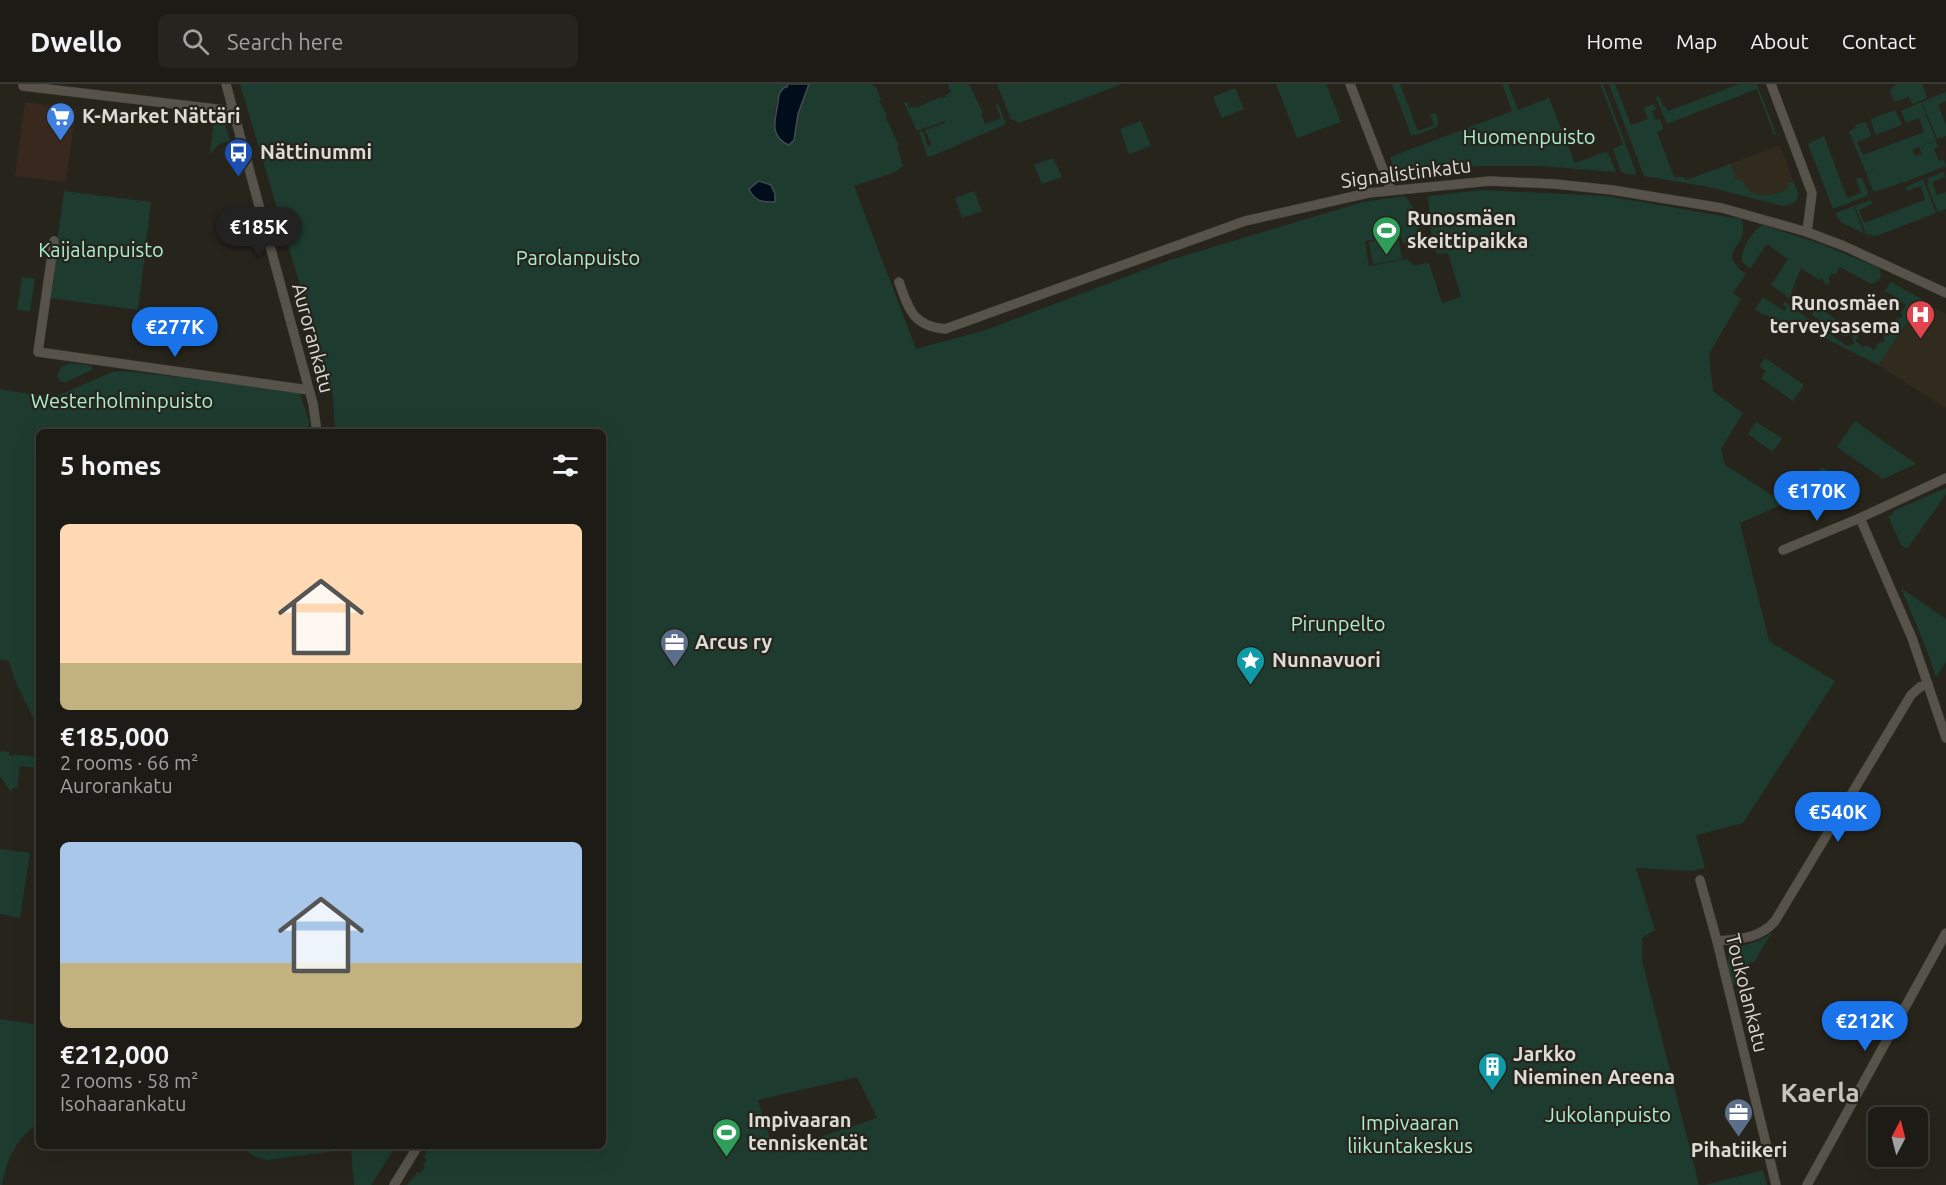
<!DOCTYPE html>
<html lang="en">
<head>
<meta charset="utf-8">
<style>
  :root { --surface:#1d1b15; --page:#25241e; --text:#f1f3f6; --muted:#a0a1a0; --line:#3b3934; --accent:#1a73e8 }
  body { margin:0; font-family:Ubuntu,sans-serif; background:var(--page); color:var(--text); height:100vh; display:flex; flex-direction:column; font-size:22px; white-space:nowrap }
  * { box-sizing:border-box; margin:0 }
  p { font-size:20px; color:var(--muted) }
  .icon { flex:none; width:33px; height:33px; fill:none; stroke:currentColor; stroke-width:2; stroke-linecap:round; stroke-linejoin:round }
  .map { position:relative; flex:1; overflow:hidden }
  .details { position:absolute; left:36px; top:345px; width:570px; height:720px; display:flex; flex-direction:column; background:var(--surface); border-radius:9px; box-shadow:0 6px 24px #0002,0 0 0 2px var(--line) }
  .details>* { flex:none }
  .needle { width:39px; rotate:7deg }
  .controls { position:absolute; left:1868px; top:1023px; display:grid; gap:12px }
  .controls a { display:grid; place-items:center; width:60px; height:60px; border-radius:9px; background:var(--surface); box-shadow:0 6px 24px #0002,0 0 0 2px var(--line); font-size:30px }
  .price { position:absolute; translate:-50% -51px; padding:0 14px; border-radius:21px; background:var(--accent); color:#fff; font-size:20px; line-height:39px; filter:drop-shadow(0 2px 3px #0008) }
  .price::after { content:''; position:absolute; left:50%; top:36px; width:18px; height:14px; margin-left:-9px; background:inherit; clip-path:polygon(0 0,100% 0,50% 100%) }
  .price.active { background:#222; color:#fff }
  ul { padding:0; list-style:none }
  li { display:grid; align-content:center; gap:12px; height:318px; padding:0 24px }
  li span { display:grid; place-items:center; height:186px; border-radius:9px; color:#555 }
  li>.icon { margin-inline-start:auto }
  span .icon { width:108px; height:108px; fill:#fffc; stroke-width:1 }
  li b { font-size:26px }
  h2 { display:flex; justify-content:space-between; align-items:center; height:72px; padding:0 24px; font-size:26px }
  header { display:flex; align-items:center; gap:36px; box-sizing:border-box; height:84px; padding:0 30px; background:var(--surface); border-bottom:2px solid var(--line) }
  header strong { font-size:28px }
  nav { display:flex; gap:33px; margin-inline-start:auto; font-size:21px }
  .search { width:420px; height:54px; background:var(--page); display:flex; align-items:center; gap:15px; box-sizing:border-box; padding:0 21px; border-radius:9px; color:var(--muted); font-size:22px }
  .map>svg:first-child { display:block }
  .commercial { fill:#38281d }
  .built { fill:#312b1d }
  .green { fill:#1d3c2f; fill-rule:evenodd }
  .water { fill:#000d1a; stroke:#424b52; stroke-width:1.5 }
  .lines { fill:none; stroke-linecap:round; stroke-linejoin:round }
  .minor-casing { stroke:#413f38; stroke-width:10 }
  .minor { stroke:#57534a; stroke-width:9 }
  .labels { text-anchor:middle; stroke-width:4.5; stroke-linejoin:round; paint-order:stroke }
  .poi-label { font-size:20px; font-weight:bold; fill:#dddbd6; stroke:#27241c; text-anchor:start }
  .park-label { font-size:20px; fill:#aaeecf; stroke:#27241c }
  .street-label { font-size:20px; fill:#dddbd6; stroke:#27241c }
  .district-label { font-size:26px; font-weight:bold; fill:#c8c4b9; stroke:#27241c }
</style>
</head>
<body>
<header>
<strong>Dwello</strong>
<div class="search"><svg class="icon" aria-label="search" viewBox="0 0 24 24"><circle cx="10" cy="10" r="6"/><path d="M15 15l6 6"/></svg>Search here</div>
<nav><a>Home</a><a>Map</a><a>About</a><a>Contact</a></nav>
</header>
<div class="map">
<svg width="1946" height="1101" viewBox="0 0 1946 1101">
  <rect width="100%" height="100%" fill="#27241c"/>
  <polygon class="commercial" points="25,18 76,25 66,98 15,92"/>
  <g class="built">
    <polygon points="1780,61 1798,109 1797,116 1790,121 1783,122 1704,102 1706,89"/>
    <polygon points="1923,218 1946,230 1946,324 1878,281"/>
  </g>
  <g class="green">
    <path d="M240,0H788L787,3L779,8L774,31L776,50L787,60L794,56L798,30L809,0H872L877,5L881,16L879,17L887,31L885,32L899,62L897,63L903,82L893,89L854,102L916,265L986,246L1170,176L1363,118L1405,112C1414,122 1419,135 1418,149L1403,160L1401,151L1365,157L1369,182L1407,175L1413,181L1429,179L1442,219L1461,213L1448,169L1437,170L1431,148L1428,112L1482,106L1606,112L1741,135C1753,164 1712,165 1746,190L1733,209L1741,215L1709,270L1713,307L1743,329L1721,365L1725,381L1772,411L1788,397L1803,406L1822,383L1835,392L1831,399L1740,439L1769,557L1835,597L1743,739L1696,751L1705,784L1691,787L1636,784L1655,846L1642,854V876L1699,1101H407L418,1088L420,1089L425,1083L423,1081L427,1076L424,1073L428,1062H603V348H335L333,312ZM857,993L877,1034L774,1068L758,1016Z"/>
    <polygon points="948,0 969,0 983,29 981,30 985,40 1001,35 996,21 998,20 1006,40 930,73 927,71 919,48 923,47 928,62 932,61 925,46 945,39 945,37 917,47 904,19 907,18 909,24 915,22 916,24 940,13 941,14 946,13 946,11 951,8"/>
    <polygon points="997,0 1122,0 1019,39 1011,35"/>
    <polygon points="1276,0 1326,0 1341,38 1297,54"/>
    <polygon points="1392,0 1400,0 1418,47 1434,41 1430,30 1436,29 1438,38 1437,43 1417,51 1411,51"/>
    <polygon points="1502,0 1508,0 1518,26 1549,14 1575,79 1605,68 1608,69 1616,88 1540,82 1477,82 1416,87 1393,83 1390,73 1512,27"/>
    <polygon points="1600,0 1603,0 1636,88 1635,91 1623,89 1621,87 1613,65 1623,60"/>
    <path d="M1609,0H1615L1631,41L1648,35L1644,24L1654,20L1656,25L1652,27L1656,36L1660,35L1663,45L1657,48L1674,93H1684L1686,96L1730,80L1736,96L1742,95C1751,118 1770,112 1788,105L1787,100L1793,98L1798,108L1797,116L1790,121L1783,122L1704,102L1644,92Z"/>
    <polygon points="1739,0 1757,0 1776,50 1774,51 1757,5 1667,40 1656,14 1659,11 1663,23 1665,22 1668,27"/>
    <polygon points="1896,0 1922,0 1927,14 1912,20 1909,13 1894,18 1890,6"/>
    <polygon points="1235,4 1244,25 1222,34 1213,13"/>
    <polygon points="1946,8 1946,17 1938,21 1946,41 1946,52 1937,55 1922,18"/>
    <polygon points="1921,18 1936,56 1909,67 1912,66 1915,72 1922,70 1919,63 1936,57 1938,63 1934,65 1939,77 1943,75 1946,82 1902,99 1899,91 1901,99 1874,108 1866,90 1876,85 1866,89 1849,47 1856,44 1855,41 1866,38 1871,52 1857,58 1863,71 1924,48 1919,34 1906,39 1901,27"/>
    <polygon points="1895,26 1902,41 1875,51 1871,35"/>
    <polygon points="214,35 225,40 230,57 219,60 210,70"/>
    <polygon points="1141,37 1151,62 1129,70 1120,45"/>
    <polygon points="1824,52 1847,114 1861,109 1856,95 1861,93 1868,108 1867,112 1833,125 1808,60"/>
    <polygon points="1053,74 1062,93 1042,100 1034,81"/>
    <polygon points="1944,88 1945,93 1932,98 1937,111 1946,108 1946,125 1938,128 1927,101 1929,99 1927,94"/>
    <polygon points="1923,95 1936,129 1876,152 1866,150 1855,122 1871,116 1872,120 1859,126 1864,139 1925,116 1921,102 1907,107 1905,104"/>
    <polygon points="64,107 151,118 138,226 50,214"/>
    <polygon points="974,107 982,127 962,134 955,114"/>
    <polygon points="1854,122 1863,148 1863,149 1842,139 1835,129"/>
    <path d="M1763,141L1821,160L1879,184L1881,192L1877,198L1871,200L1840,183L1835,191L1832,189L1828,195L1830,197L1827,201L1821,194L1819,196L1801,184L1791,209L1793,211L1792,213L1797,217L1799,214L1804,218L1802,220L1807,224L1809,222L1812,224L1808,228L1771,201L1788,175L1767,160L1750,185L1742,178C1740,167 1753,145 1763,141Z"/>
    <polygon points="1398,153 1402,175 1373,180 1369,158"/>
    <polygon points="22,193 35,195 30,227 17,226"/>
    <polygon points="1891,198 1934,222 1933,223 1922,218 1878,281 1821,252 1762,230 1755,225 1763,213 1784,227 1787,224 1783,221 1785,218 1809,235 1804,241 1808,243 1811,239 1810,236 1821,244 1820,245 1815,242 1813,246 1819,250 1823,245 1847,262 1854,260 1852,253 1861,241 1864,243 1855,257 1864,263 1866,261 1874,266 1880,258 1883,259 1885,256 1883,254 1886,249 1889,251 1891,248 1889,246 1892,241 1895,243 1897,239 1895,237 1898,233 1900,235 1903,231 1900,229 1906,221 1886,207 1880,214"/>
    <polygon points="1817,222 1844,241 1846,239 1849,242 1854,236 1858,238 1848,252 1843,252 1812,231"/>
    <polygon points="1765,274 1804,301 1793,317 1761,294 1766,287 1759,282"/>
    <polygon points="71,279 91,282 92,286 66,298 61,298 57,292 61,283"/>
    <polygon points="124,287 299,307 309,337 308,348 39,348 39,645 17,601 9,577 0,576 0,305 52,314 112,288"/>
    <polygon points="1855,337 1916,380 1883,395 1837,363"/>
    <polygon points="1756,338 1782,354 1774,366 1771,367 1748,350"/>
    <polygon points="1946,404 1946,410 1907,465 1901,461 1888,432 1893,430 1893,427"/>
    <polygon points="1901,504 1946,535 1946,578 1936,593 1928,569"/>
    <polygon points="2,667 9,668 9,671 13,672 14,670 35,673 39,671 39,684 20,682 17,704 13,704 11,708 0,692 0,668"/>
    <polygon points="0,765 30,769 20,834 0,830"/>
    <path d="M1772,848L1754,878H1750L1735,901L1730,902C1721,848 1744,872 1772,848Z"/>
    <path d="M0,935L39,941V1039C16,1054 7,1075 2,1101H0Z"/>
    <polygon points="239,1062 396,1062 371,1101 354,1101 351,1065 267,1076 254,1072"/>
    <polygon points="1763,1086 1767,1101 1705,1101"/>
  </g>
  <g class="water">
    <path d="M788,0H809L798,30L794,56L789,61C771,54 774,39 777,24C779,16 777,8 785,3H787Z"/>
    <path d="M759,97L771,101L775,110V118C762,118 755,118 749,105Z"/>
  </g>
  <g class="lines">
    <defs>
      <g id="minor">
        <polyline points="226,0 313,320 317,348"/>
        <polyline points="1350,0 1391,106"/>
        <polyline points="1771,0 1812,109 1807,148"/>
        <polyline points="23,2 233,27"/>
        <polyline points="54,157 38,268 309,306"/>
        <path d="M899,198C909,226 913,242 945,245L1245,137L1368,109L1490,97L1555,100L1612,106L1722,124L1807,148L1844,162L1946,209"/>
        <polyline points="1860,434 1912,554 1946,654"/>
        <polyline points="1783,466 1860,434 1946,394"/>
        <polyline points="1700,796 1717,857 1776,1101"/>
        <path d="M1717,857C1738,855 1760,855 1775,837L1911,611L1920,603L1928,600"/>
        <polyline points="394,1101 418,1062"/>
        <polyline points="1807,1101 1946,849"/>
      </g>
    </defs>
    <use href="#minor" class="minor-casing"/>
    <use href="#minor" class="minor"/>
  </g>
  <defs>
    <symbol id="supermarket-pin" viewBox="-11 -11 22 30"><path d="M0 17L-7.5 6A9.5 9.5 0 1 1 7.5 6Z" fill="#3f7fe0" stroke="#27241c"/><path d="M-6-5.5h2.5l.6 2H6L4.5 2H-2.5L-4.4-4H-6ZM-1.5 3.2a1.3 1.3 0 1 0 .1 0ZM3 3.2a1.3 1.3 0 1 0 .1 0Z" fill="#fff"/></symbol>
    <symbol id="bus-pin" viewBox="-11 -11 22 30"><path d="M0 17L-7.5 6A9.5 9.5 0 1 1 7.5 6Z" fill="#1a4fb4" stroke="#27241c"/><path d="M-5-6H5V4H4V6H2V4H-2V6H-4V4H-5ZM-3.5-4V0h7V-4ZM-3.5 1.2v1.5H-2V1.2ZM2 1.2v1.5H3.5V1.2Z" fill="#fff"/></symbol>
    <symbol id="stadium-pin" viewBox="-11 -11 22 30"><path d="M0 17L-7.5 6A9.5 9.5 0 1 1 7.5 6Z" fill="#2e9e5b" stroke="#27241c"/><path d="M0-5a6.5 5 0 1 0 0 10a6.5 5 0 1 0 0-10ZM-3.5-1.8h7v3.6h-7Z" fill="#fff"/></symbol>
    <symbol id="hospital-pin" viewBox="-11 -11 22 30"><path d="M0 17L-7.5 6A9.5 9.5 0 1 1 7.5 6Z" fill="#e0444e" stroke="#27241c"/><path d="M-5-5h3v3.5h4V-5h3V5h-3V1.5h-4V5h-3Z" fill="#fff"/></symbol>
    <symbol id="office-pin" viewBox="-11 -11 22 30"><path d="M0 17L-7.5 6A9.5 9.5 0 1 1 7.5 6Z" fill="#5c6f8a" stroke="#27241c"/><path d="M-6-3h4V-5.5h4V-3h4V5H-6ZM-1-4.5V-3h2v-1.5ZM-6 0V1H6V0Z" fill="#fff"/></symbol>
    <symbol id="sight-pin" viewBox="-11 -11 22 30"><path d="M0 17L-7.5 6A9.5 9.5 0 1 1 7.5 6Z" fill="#0f9aa8" stroke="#27241c"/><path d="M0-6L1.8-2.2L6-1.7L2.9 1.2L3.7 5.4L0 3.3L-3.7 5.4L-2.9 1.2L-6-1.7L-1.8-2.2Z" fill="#fff"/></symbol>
    <symbol id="building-pin" viewBox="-11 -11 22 30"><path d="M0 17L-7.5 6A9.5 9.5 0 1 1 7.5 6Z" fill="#0f9aa8" stroke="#27241c"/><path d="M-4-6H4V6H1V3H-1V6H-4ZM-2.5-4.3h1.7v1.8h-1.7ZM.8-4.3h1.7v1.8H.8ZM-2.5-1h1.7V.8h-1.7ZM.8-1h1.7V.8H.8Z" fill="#fff"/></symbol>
  </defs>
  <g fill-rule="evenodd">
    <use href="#supermarket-pin" x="44" y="16" width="33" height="45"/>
    <use href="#bus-pin" x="222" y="52" width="33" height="45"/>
    <use href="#stadium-pin" x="1370" y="130" width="33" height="45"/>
    <use href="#hospital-pin" x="1904" y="214" width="33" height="45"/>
    <use href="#office-pin" x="658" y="542" width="33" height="45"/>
    <use href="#sight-pin" x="1234" y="560" width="33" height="45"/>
    <use href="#building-pin" x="1476" y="966" width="33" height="45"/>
    <use href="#office-pin" x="1722" y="1012" width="33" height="45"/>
    <use href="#stadium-pin" x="710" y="1032" width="33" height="45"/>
  </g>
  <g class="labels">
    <g class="poi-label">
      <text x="82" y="39">K-Market Nättäri</text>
      <text x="260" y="75">Nättinummi</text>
      <text x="1407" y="141">Runosmäen<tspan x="1407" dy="23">skeittipaikka</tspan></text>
      <text x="1900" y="226" text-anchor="end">Runosmäen<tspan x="1900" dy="23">terveysasema</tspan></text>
      <text x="695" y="565">Arcus ry</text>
      <text x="1272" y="583">Nunnavuori</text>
      <text x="1513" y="977">Jarkko<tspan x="1513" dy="23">Nieminen Areena</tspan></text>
      <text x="748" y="1043">Impivaaran<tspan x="748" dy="23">tenniskentät</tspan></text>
      <text x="1739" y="1073" text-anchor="middle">Pihatiikeri</text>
    </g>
    <g class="park-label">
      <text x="1529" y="60">Huomenpuisto</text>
      <text x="101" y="173">Kaijalanpuisto</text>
      <text x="578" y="181">Parolanpuisto</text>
      <text x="122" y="324">Westerholminpuisto</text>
      <text x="1338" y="547">Pirunpelto</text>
      <text x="1608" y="1038">Jukolanpuisto</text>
      <text x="1410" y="1046">Impivaaran<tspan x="1410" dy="23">liikuntakeskus</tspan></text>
    </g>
    <g class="street-label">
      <text transform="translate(1406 89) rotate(-7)" y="7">Signalistinkatu</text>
      <text transform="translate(313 254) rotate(75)" y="7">Aurorankatu</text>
      <text transform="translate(1747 909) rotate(76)" y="7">Toukolankatu</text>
    </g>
    <g class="district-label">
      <text x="1820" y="1018">Kaerla</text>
    </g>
  </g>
</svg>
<div class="controls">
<a><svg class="needle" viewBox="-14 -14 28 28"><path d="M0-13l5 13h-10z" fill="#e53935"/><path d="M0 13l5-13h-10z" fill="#a0a1a0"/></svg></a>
</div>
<b class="price active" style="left:259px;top:174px">€185K</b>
<b class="price" style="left:175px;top:274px">€277K</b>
<b class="price" style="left:1817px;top:438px">€170K</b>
<b class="price" style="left:1838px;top:759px">€540K</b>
<b class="price" style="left:1865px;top:968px">€212K</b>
<section class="details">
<h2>5 homes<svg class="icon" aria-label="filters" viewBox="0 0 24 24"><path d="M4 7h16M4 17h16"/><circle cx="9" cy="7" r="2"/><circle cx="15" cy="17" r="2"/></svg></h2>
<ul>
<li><span style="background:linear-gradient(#ffd9b3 75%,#c2b280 0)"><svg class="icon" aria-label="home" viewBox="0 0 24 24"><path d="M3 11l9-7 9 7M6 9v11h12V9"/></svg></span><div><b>€185,000</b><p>2 rooms · 66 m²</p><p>Aurorankatu</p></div></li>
<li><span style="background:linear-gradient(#a9c7e8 65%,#c2b280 0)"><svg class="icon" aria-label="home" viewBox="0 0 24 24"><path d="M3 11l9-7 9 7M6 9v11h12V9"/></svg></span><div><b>€212,000</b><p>2 rooms · 58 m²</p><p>Isohaarankatu</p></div></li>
</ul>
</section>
</div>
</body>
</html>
